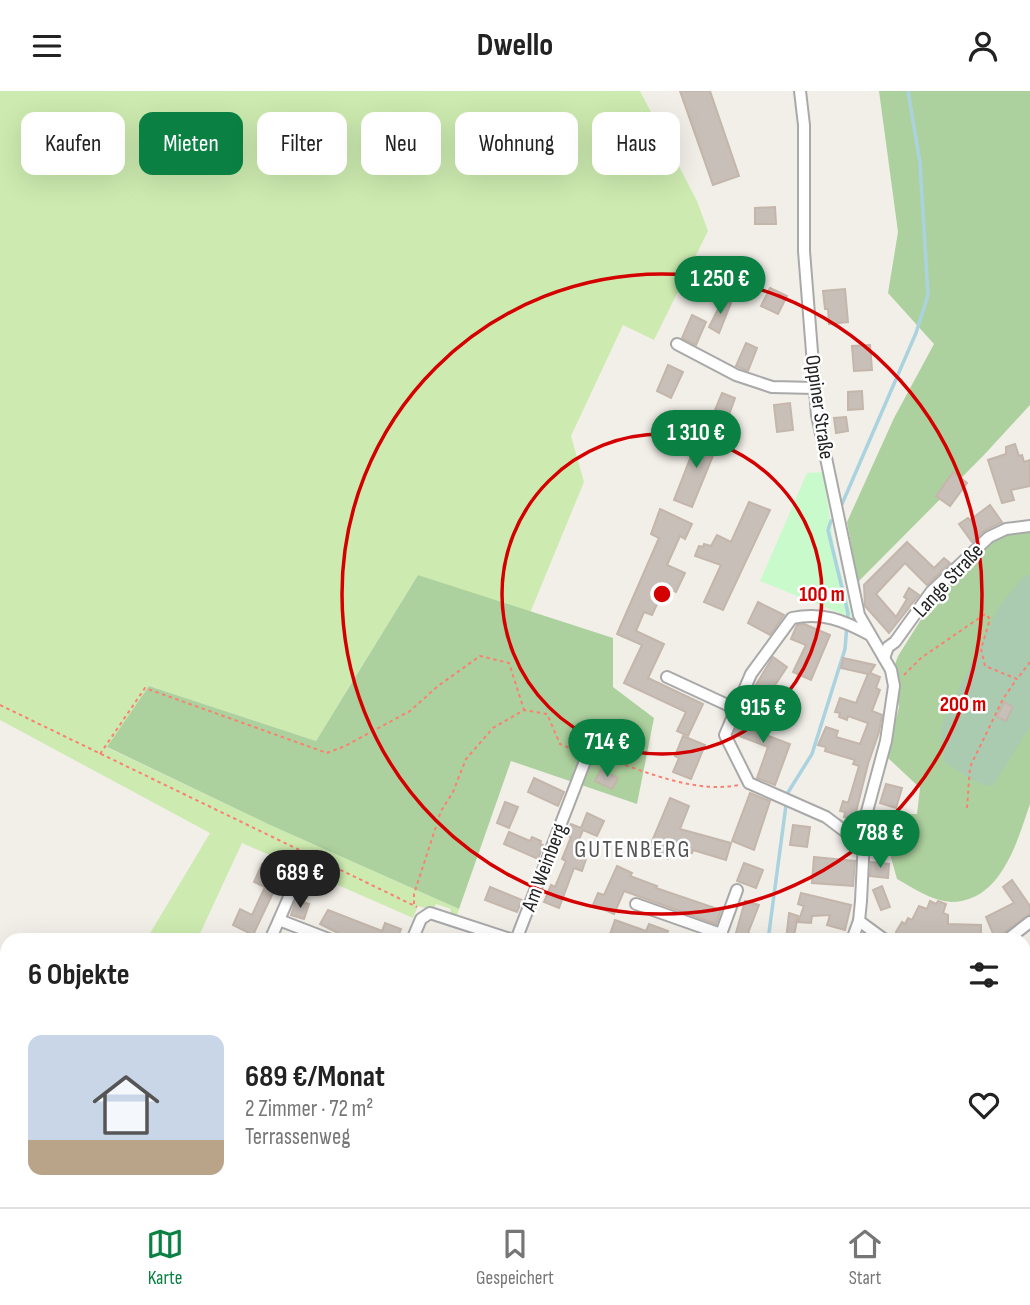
<!DOCTYPE html>
<html lang="de">
<head>
<meta charset="utf-8">
<style>
  :root { --surface:#fff; --page:#f6f6f6; --text:#222; --muted:#767676; --line:#e0e0e0; --accent:#0b8043 }
  body { margin:0; font-family:"Sofia Sans Condensed",sans-serif; background:var(--page); color:var(--text); height:100vh; display:flex; flex-direction:column; font-size:26px; white-space:nowrap }
  * { box-sizing:border-box; margin:0 }
  p { font-size:23px; color:var(--muted) }
  .icon { flex:none; width:38px; height:38px; fill:none; stroke:currentColor; stroke-width:2; stroke-linecap:round; stroke-linejoin:round }
  .map { position:relative; flex:1; overflow:hidden }
  .details { position:absolute; left:0px; top:842px; width:1031px; height:275px; display:flex; flex-direction:column; background:var(--surface); border-radius:21px 21px 0 0; box-shadow:0 7px 28px #0002 }
  .details>* { flex:none }
  .top-card { position:absolute; left:21px; top:21px; width:989px; height:63px; display:flex; gap:14px }
  .price { position:absolute; translate:-50% -60px; padding:0 16px; border-radius:24px; background:var(--accent); color:#fff; font-size:23px; line-height:46px; filter:drop-shadow(0 2px 4px #0008) }
  .price::after { content:''; position:absolute; left:50%; top:42px; width:21px; height:16px; margin-left:-10px; background:inherit; clip-path:polygon(0 0,100% 0,50% 100%) }
  .price.on { background:#222; color:#fff }
  ul { padding:0; list-style:none }
  li { display:flex; align-items:center; gap:21px; height:175px; padding:0 28px }
  li+li { border-top:2px solid var(--line) }
  li span { display:grid; place-items:center; flex:none; width:196px; height:140px; border-radius:14px; color:#555 }
  li>.icon { margin-inline-start:auto }
  span .icon { width:84px; height:84px; fill:#fffc; stroke-width:1 }
  li b { font-size:30px }
  h2 { display:flex; justify-content:space-between; align-items:center; height:84px; padding:0 28px; font-size:30px }
  .pill { padding:0 24px; border-radius:14px; background:var(--surface); box-shadow:0 7px 28px #0002; font-size:24px; line-height:63px }
  .pill.on { background:var(--accent); color:#fff }
  header { display:flex; justify-content:space-between; align-items:center; height:91px; padding:0 28px; background:var(--surface); font-size:32px; font-weight:700 }
  .tab-bar { display:flex; justify-content:space-around; align-items:center; height:98px; border-top:2px solid var(--line); background:var(--surface); font-size:19px; color:var(--muted) }
  .tab-bar a { display:grid; justify-items:center; gap:4px }
  .tab-bar .on { color:var(--accent) }
  .map>svg:first-child { display:block }
  .grass { fill:#cdebb0 }
  .forest { fill:#add19e }
  .cemetery { fill:#aacbaf }
  .park { fill:#c8facc }
  .lines { fill:none; stroke-linecap:round; stroke-linejoin:round }
  .stream { stroke:#aad3df; stroke-width:3.5 }
  .building { fill:#c7bfb8; stroke:#c4b6ab; stroke-width:2 }
  .minor-casing { stroke:#a9a9a9; stroke-width:14 }
  .path { stroke:#fa8072; stroke-width:2; stroke-dasharray:3.5 3.5; stroke-linecap:butt }
  .minor { stroke:#fff; stroke-width:10 }
  .ring { fill:none; stroke:#d40000; stroke-width:3.5 }
  .labels { text-anchor:middle; stroke-width:5; stroke-linejoin:round; paint-order:stroke }
  .street-label { font-size:21px; fill:#222; stroke:#fff }
  .quarter-label { font-size:24px; letter-spacing:2px; fill:#555; stroke:#fff }
  .centre { fill:#d40000; stroke:#fff; stroke-width:3.5 }
  .ring-label { font-size:21px; text-anchor:middle; font-weight:bold; fill:#d40000; stroke:#fff; stroke-width:5; stroke-linejoin:round; paint-order:stroke }
</style>
</head>
<body>
<header><svg class="icon" aria-label="menu" viewBox="0 0 24 24"><path d="M4 6h16M4 12h16M4 18h16"/></svg>Dwello<svg class="icon" aria-label="person" viewBox="0 0 24 24"><circle cx="12" cy="8" r="4"/><path d="M4 21q1-7 8-7t8 7"/></svg></header>
<div class="map">
<svg width="1030" height="1116" viewBox="0 0 1030 1116">
  <rect width="100%" height="100%" fill="#f2efe9"/>
  <g class="grass">
    <polygon points="0,0 640,0 697,110 708,140 654,249 623,234 571,345 584,391 530,522 418,484 316,650 149,595 108,657 270,734 459,818 456,828 449,825 451,818 436,813 433,820 418,815 413,827 242,752 197,849 146,849 210,742 0,629"/>
    <polygon points="7,1098 7,1110 95,1110 93,1116 0,1116"/>
    <polygon points="398,1110 524,1110 544,1116 395,1116"/>
  </g>
  <g class="forest">
    <polygon points="879,0 1030,0 1030,314 983,365 858,491 847,431 894,327 934,253 888,202 898,141"/>
    <path d="M1030,439V713C1017,751 1001,811 951,811C932,810 913,797 897,788L887,752L889,723H917L920,697L887,666L899,616L893,579L898,565L937,503L954,481L989,447Z"/>
    <polygon points="418,484 613,547 613,596 654,627 637,713 511,670 459,818 270,734 107,656 149,595 316,650"/>
  </g>
  <path class="cemetery" d="M1030,483V635L993,695C974,694 959,680 944,671L941,635L999,515L1023,486Z"/>
  <polygon class="park" points="823,381 834,455 852,527 760,490 807,382"/>
  <g class="lines">
    <g class="stream">
      <polyline points="842,413 916,242 928,204 920,72 908,0"/>
      <polyline points="787,703 812,663 845,558 848,522 828,439 831,430"/>
      <polyline points="768,849 786,714"/>
      <polyline points="1024,959 1030,961"/>
    </g>
  </g>
  <g class="building">
    <polygon points="680,0 710,0 739,85 713,94"/>
    <polygon points="775,116 776,133 755,133 755,117"/>
    <polygon points="770,197 787,205 778,223 761,215"/>
    <polygon points="845,198 848,231 829,233 828,218 825,218 823,200"/>
    <polygon points="723,208 731,212 719,242 709,236"/>
    <polygon points="692,224 706,231 696,254 682,247"/>
    <polygon points="746,252 757,257 748,280 736,275"/>
    <polygon points="870,254 872,279 854,280 852,255"/>
    <polygon points="668,274 683,281 671,307 657,300"/>
    <polygon points="862,300 863,318 848,319 848,301"/>
    <polygon points="722,302 735,307 727,329 713,324"/>
    <polygon points="790,312 793,339 777,341 774,314"/>
    <polygon points="846,326 848,340 836,342 834,327"/>
    <polygon points="700,342 719,350 692,416 674,409"/>
    <polygon points="1015,353 1019,365 1022,364 1024,371 1030,369 1030,395 1011,399 1014,409 1002,412 988,369 1006,363 1006,356"/>
    <polygon points="953,381 967,392 950,415 936,405"/>
    <polygon points="749,411 770,419 723,519 704,511 721,474 695,465 699,455 703,456 704,453 711,455 717,444 731,451"/>
    <polygon points="990,414 1002,431 985,439 972,451 959,433 968,427 970,429"/>
    <polygon points="660,418 692,433 685,448 680,445 667,474 685,482 676,501 665,496 652,524 644,521 636,540 664,553 648,587 703,613 688,645 677,640 686,621 624,592 642,554 617,543 659,447 651,443"/>
    <polygon points="907,451 934,477 944,467 950,472 927,494 905,472 876,503 896,526 907,508 904,506 909,497 919,504 889,542 865,515 864,494"/>
    <polygon points="758,511 784,524 770,544 748,532"/>
    <polygon points="804,533 830,544 811,589 793,581 806,554 791,548 797,534"/>
    <polygon points="773,566 787,576 767,606 754,597"/>
    <polygon points="843,567 875,574 870,582 880,586 876,597 880,599 872,620 882,624 879,641 868,673 854,729 844,726 845,721 840,720 843,710 848,712 859,675 853,673 855,669 825,660 826,656 818,654 826,636 838,640 836,646 860,653 868,632 848,625 847,629 839,626 840,622 835,621 840,607 856,612 868,583 841,577"/>
    <polygon points="748,611 761,616 752,639 790,653 775,694 757,687 768,656 734,643"/>
    <polygon points="1004,611 1013,616 1006,630 997,626"/>
    <polygon points="683,645 705,654 691,688 673,681 679,667 675,665"/>
    <polygon points="601,679 618,687 612,698 595,690"/>
    <polygon points="534,687 564,701 558,715 528,701"/>
    <polygon points="886,693 902,697 896,717 880,712"/>
    <polygon points="750,702 770,710 754,759 732,750"/>
    <polygon points="670,707 689,715 680,738 731,752 726,769 693,759 692,762 672,756 668,768 648,760"/>
    <polygon points="505,711 518,716 509,737 497,732"/>
    <polygon points="587,722 604,730 597,745 583,739 577,754 585,757 582,766 586,768 582,780 574,777 559,817 544,811 551,794 555,796 566,770 562,768 571,746 566,744 571,733 581,737"/>
    <polygon points="793,734 810,736 807,756 790,754"/>
    <polygon points="509,741 530,750 532,746 541,750 540,753 543,754 538,768 504,753"/>
    <polygon points="814,766 855,770 853,795 812,792"/>
    <polygon points="871,771 889,773 888,787 870,785"/>
    <polygon points="744,772 763,779 756,797 737,790"/>
    <polygon points="262,773 282,783 253,844 233,834 240,818 252,824 265,796 254,791"/>
    <polygon points="617,775 632,782 630,785 657,795 656,797 721,819 716,833 624,800 614,823 593,814 598,802 604,804"/>
    <polygon points="1012,789 1030,815 1030,823 1002,843 999,849 1000,843 994,845 986,826 1014,812 1003,796"/>
    <polygon points="882,795 890,816 881,819 873,799"/>
    <polygon points="490,796 522,809 517,821 485,809"/>
    <polygon points="801,802 851,814 845,839 827,834 830,824 812,825 811,832 798,831 804,815 798,813"/>
    <polygon points="296,809 309,813 304,828 291,824"/>
    <polygon points="745,810 759,814 748,842 763,849 734,849"/>
    <polygon points="930,810 936,813 938,810 946,813 943,822 948,824 948,833 981,834 981,849 908,849 896,841 902,831 905,833 908,827 912,829 919,815 927,818"/>
    <polygon points="328,819 382,840 385,832 401,838 398,846 402,849 356,849 338,842 320,833"/>
    <polygon points="789,822 798,825 793,849 786,849"/>
    <polygon points="615,829 646,840 649,833 668,840 665,846 668,849 608,849"/>
  </g>
  <g class="lines">
    <defs>
      <g id="minor">
        <polyline points="800,0 804,34 804,160 817,324 859,524 891,579 894,595 886,650 865,728 861,810 859,830 852,849"/>
        <polyline points="677,253 736,284 772,296 815,297"/>
        <polyline points="884,567 888,556 895,551 931,501 989,446 1006,438 1030,435"/>
        <polyline points="667,586 734,617"/>
        <path d="M863,754L826,726L749,692L725,644L751,583L792,527C823,521 843,529 870,544"/>
        <polyline points="636,813 721,843 720,849"/>
        <polyline points="279,829 299,783"/>
        <polyline points="859,830 885,849"/>
        <polyline points="721,843 737,799"/>
        <polyline points="270,849 279,829 331,849"/>
        <polyline points="412,849 421,828 430,822 513,849"/>
        <polyline points="516,849 587,665"/>
        <polyline points="1007,849 1030,831"/>
        <polyline points="1024,876 1030,875"/>
        <polyline points="1024,949 1030,952"/>
        <polyline points="215,1116 218,1110"/>
        <polyline points="334,1116 336,1110"/>
        <polyline points="694,1116 695,1110"/>
        <polyline points="777,1116 778,1110"/>
      </g>
    </defs>
    <use href="#minor" class="minor-casing"/>
    <g class="path">
      <polyline points="904,584 921,567 985,523 990,528 981,558 985,575 1017,588 1030,571"/>
      <polyline points="0,614 417,816"/>
      <polyline points="100,663 145,597 327,662 345,655 410,620 438,595 480,565 509,572 524,619"/>
      <path d="M599,665C642,679 693,703 739,694"/>
      <polyline points="967,717 970,676 1003,608 1016,589"/>
      <polyline points="303,774 308,763"/>
      <polyline points="414,813 414,803 441,720 453,701 466,668 493,637 524,619 547,623 560,653 577,660"/>
    </g>
    <use href="#minor" class="minor"/>
  </g>
  <g class="ring">
    <circle cx="662" cy="503" r="160"/>
    <circle cx="662" cy="503" r="320"/>
  </g>
  <g class="labels">
    <g class="street-label">
      <text transform="translate(820 316) rotate(82)" y="7">Oppiner Straße</text>
      <text transform="translate(948 489) rotate(-47)" y="7">Lange Straße</text>
      <text transform="translate(544 776) rotate(-69)" y="7">Am Weinberg</text>
    </g>
    <g class="quarter-label">
      <text x="633" y="766">GUTENBERG</text>
    </g>
  </g>
  <circle cx="662" cy="503" r="10" class="centre"/>
  <g class="ring-label">
    <text x="822" y="510">100 m</text>
    <text x="963" y="620">200 m</text>
  </g>
</svg>
<b class="price" style="left:720px;top:225px">1 250 €</b>
<b class="price" style="left:696px;top:379px">1 310 €</b>
<b class="price" style="left:763px;top:654px">915 €</b>
<b class="price" style="left:607px;top:688px">714 €</b>
<b class="price" style="left:880px;top:779px">788 €</b>
<b class="price on" style="left:300px;top:819px">689 €</b>
<div class="top-card">
<a class="pill">Kaufen</a>
<a class="pill on">Mieten</a>
<a class="pill">Filter</a>
<a class="pill">Neu</a>
<a class="pill">Wohnung</a>
<a class="pill">Haus</a>
</div>
<section class="details">
<h2>6 Objekte<svg class="icon" aria-label="filters" viewBox="0 0 24 24"><path d="M4 7h16M4 17h16"/><circle cx="9" cy="7" r="2"/><circle cx="15" cy="17" r="2"/></svg></h2>
<ul>
<li><span style="background:linear-gradient(#c9d6e8 75%,#b9a48a 0)"><svg class="icon" aria-label="home" viewBox="0 0 24 24"><path d="M3 11l9-7 9 7M6 9v11h12V9"/></svg></span><div><b>689 €/Monat</b><p>2 Zimmer · 72 m²</p><p>Terrassenweg</p></div><svg class="icon" aria-label="heart" viewBox="0 0 24 24"><path d="M12 20l-8-8c-3-5 5-10 8-4 3-6 11-1 8 4z"/></svg></li>
</ul>
</section>
</div>
<nav class="tab-bar">
<a class="on"><svg class="icon" aria-label="map" viewBox="0 0 24 24"><path d="M3 6l6-2 6 2 6-2v14l-6 2-6-2-6 2zM9 4v14M15 6v14"/></svg>Karte</a>
<a><svg class="icon" aria-label="saved" viewBox="0 0 24 24"><path d="M7 4h10v16l-5-4-5 4z"/></svg>Gespeichert</a>
<a><svg class="icon" aria-label="home" viewBox="0 0 24 24"><path d="M3 11l9-7 9 7M6 9v11h12V9"/></svg>Start</a>
</nav>
</body>
</html>
